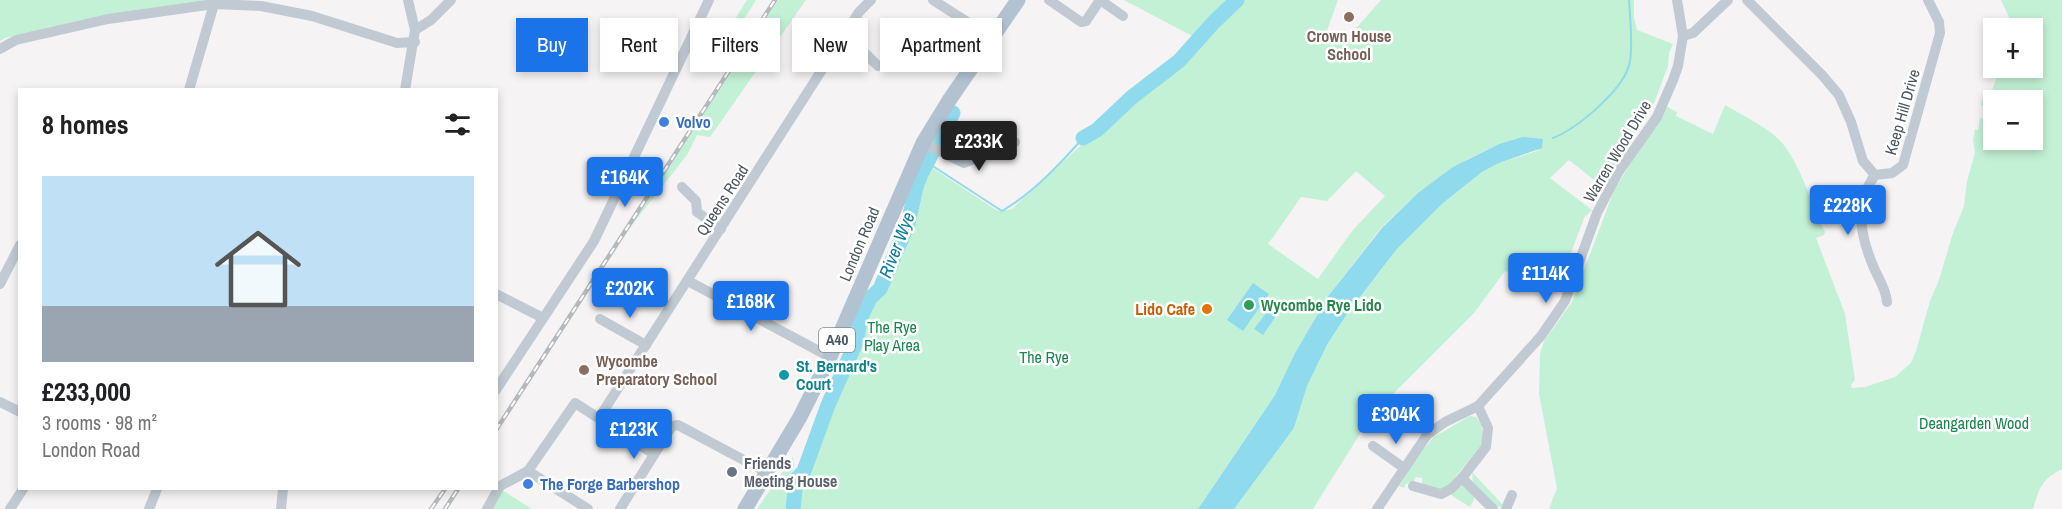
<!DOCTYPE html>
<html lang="en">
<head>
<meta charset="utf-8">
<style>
  :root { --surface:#fff; --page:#f6f6f6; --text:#202124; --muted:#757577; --accent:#1a73e8 }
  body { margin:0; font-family:"Archivo Narrow",sans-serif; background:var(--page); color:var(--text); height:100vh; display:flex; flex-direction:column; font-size:22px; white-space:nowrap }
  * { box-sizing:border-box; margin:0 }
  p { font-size:20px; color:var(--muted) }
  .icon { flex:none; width:33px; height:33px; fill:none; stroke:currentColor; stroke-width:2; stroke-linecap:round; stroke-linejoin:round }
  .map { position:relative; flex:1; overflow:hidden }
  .side { position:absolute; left:18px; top:88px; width:480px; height:402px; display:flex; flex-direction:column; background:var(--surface); border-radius:0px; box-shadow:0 3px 9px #0003 }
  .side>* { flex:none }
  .guide { position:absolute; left:516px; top:18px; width:570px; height:54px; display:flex; gap:12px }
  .fabs { position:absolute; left:1983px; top:18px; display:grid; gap:12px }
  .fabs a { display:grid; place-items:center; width:60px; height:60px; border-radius:0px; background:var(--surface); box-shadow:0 3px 9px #0003; font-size:30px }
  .price { position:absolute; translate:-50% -51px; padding:0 14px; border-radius:6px; background:var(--accent); color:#fff; font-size:20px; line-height:39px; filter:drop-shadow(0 2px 3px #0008) }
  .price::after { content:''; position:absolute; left:50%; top:36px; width:18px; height:14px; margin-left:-9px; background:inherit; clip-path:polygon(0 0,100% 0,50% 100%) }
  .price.selected { background:#222; color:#fff }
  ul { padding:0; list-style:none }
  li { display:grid; align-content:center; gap:12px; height:318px; padding:0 24px }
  li span { display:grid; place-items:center; height:186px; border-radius:0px; color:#555 }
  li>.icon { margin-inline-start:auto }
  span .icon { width:108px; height:108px; fill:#fffc; stroke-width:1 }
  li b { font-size:26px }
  h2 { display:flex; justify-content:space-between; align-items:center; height:72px; padding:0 24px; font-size:26px }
  .chip { padding:0 21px; border-radius:0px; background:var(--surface); box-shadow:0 3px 9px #0003; font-size:21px; line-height:54px }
  .chip.selected { background:var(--accent); color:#fff }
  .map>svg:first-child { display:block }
  .green { fill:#c3f1d5; fill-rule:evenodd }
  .water { fill:#90daee }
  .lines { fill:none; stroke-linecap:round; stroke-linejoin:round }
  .stream { stroke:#90daee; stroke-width:2 }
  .river { stroke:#90daee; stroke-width:15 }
  .minor { stroke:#c1cad2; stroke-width:10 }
  .primary { stroke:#b3c2d1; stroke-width:15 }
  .rail-casing { stroke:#b5b8bd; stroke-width:4.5 }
  .rail { stroke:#fff; stroke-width:2; stroke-dasharray:7; stroke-linecap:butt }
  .education-dot { fill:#8d6e63; stroke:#fff; stroke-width:2 }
  .shop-dot { fill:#3f7fe0; stroke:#fff; stroke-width:2 }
  .leisure-dot { fill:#2e9e5b; stroke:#fff; stroke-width:2 }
  .food-dot { fill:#e8710a; stroke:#fff; stroke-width:2 }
  .culture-dot { fill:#0f9aa8; stroke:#fff; stroke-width:2 }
  .worship-dot { fill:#6b7280; stroke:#fff; stroke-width:2 }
  .labels { text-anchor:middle; stroke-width:5; stroke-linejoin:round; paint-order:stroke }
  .shield { fill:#fff; stroke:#808990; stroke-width:1.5 }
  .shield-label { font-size:15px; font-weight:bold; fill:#4a5661 }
  .education-label { font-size:16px; font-weight:bold; fill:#785e54; stroke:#fff }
  .street-label { font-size:16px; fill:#4a5661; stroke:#fff }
  .shop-label { font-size:16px; font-weight:bold; fill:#366cbe; stroke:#fff; text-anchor:start }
  .leisure-label { font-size:16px; font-weight:bold; fill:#27864d; stroke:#fff; text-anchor:start }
  .food-label { font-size:16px; font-weight:bold; fill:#c56008; stroke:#fff; text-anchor:end }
  .park-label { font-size:16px; fill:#17864f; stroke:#fff }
  .culture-label { font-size:16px; font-weight:bold; fill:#0d838f; stroke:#fff; text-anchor:start }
  .worship-label { font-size:16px; font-weight:bold; fill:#5b616d; stroke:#fff; text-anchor:start }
  .water-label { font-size:18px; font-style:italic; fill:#0c7c9b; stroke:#fff }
</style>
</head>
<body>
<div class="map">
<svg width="2062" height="509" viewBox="0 0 2062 509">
  <rect width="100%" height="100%" fill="#f5f3f3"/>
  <g class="green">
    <polygon points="0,0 212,0 105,15 5,38 0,41"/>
    <polygon points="747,0 756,0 722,53 717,48"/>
    <polygon points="778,0 806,0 710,137 697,135 687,155 625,234"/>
    <polygon points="1124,0 1229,0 1194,37"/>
    <path d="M1244,0H1338L1326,33L1345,41L1381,0H1634V18L1637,30L1673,44L1669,53L1668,66L1654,103L1629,139L1603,187L1569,160L1550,178L1592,210L1584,218L1556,293L1505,271L1474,313L1371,416L1313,509H1234L1294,428L1307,386L1328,343L1347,314L1396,250L1443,203L1482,172L1499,163L1540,150L1499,144L1468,159L1418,193L1381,228L1329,295L1295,353L1275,395L1198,509H794L795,498C817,441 837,383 861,326C871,302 886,281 896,256C910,225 914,197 931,167L996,210L1001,211L1012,209L1088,139L1090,140L1109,126L1113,119L1188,57L1212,29ZM1356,171L1385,196L1352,231L1318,279L1268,244L1301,197L1327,201Z"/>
    <path d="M2001,0H2062V469C2041,480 2040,487 2033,509H1549L1557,488L1539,394L1540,354L1544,341L1572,302L1613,193L1664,105L1677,112L1676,116L1713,134L1725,105C1742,115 1771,129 1783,144C1803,170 1811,204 1825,232L1824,235L1816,238L1845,314L1855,380L1851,385L1852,388L1865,387L1895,377L1911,363L1916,351L1930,301L1939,280L1953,233L1964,206L1967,181L1975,153L1973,140L1975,129L1978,130L1980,118L1987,119L1990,108L1981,105L1984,95L1990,96L2000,68H2032V28H2014ZM1994,100H2032V140H1994Z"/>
    <path d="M1470,416L1476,417C1484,426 1484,435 1481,446L1446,488C1439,491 1428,489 1422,483V478L1416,477L1414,481L1406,484L1404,488L1399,486L1416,458L1434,437Z"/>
    <polygon points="793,457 794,465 785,509 757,509"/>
    <polygon points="1472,472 1503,505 1501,507 1496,506 1473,482"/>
    <polygon points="1463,485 1475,497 1470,507 1451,495"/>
    <polygon points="502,490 532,509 491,509"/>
  </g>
  <g class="water">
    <polygon points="1523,137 1543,139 1542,148 1499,163 1482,172 1443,203 1396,250 1347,314 1328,343 1307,386 1294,428 1234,509 1198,509 1275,395 1295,353 1329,295 1382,228 1418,193 1453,167 1499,144"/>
    <polygon points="1253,283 1269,294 1243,331 1227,320"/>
    <polygon points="1272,305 1280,310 1263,335 1254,329"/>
  </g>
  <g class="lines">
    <g class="stream">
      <path d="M1553,138C1578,128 1626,88 1630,61C1633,42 1630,19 1629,0"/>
      <path d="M928,163L1002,211C1033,193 1060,164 1083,138"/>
    </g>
    <g class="river">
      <polyline points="1083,138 1097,130 1132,97 1179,61 1214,22 1237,0"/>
      <polyline points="793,509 796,480 804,471 828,405 857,340 860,319 870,298 880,289 908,224 916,187 921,174 953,113"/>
    </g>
    <g class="minor">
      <polyline points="933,0 992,38"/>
      <polyline points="1049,0 1081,22 1086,21 1100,0 1123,16"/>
      <polyline points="1747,0 1822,75 1839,95 1851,122 1863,161 1875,175 1892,173 1903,165 1940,33 1939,22 1928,0"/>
      <polyline points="415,30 431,20 451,0"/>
      <polyline points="1683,36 1693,33 1728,0"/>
      <polyline points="843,39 867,55 878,66"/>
      <polyline points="0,49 16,40 108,19 214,4 261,6 312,16 397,43 415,42"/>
      <polyline points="189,90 214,4"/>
      <polyline points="405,90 415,30 408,0"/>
      <polyline points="923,143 964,163 1015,142"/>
      <path d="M1875,175C1854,204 1860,236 1874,268C1879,280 1886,289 1887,302"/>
      <polyline points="682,187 696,201 697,212 721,229"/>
      <polyline points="688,281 830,357"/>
      <polyline points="0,284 20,245"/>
      <polyline points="496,294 543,318"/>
      <polyline points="600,319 646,345"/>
      <polyline points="496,390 594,241 709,0"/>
      <polyline points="0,402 20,412"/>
      <polyline points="1478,406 1488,428 1486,447 1462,478 1493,509"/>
      <polyline points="599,418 859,12 871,0"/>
      <polyline points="1373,446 1404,468"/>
      <polyline points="528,471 575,403 654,454"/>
      <polyline points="528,471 588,509"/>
      <polyline points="1413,486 1441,494 1451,489 1462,478"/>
      <polyline points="10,509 23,489"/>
      <polyline points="149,509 157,489"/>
      <polyline points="281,509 283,489"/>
      <polyline points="487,509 500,486 528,471"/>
      <polyline points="620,509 672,426 678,425 768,473"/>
      <polyline points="1377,509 1427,435 1445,422 1478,406 1541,336 1565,301 1597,213 1619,171 1657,117 1673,80 1678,66 1683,36 1677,0"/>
      <polyline points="1506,509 1512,495"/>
    </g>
    <polyline class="primary" points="745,509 800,417 830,357 923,143 950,99 1018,0"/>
    <defs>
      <g id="rail">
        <polyline points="496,430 775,0"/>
        <polyline points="431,509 445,489"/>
        <polyline points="445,509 458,489"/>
      </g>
    </defs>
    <use href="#rail" class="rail-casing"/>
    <use href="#rail" class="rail"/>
  </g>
  <g class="education-dot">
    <circle cx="1349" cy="17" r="6"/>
    <circle cx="584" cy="370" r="6"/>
  </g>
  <g class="shop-dot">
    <circle cx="664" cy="122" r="6"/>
    <circle cx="528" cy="484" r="6"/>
  </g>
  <circle class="leisure-dot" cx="1249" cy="305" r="6"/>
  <circle class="food-dot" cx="1207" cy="309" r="6"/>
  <circle class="culture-dot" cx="784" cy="375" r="6"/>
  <circle class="worship-dot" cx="732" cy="472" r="6"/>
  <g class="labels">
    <rect class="shield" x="819" y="328" width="36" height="24" rx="4.5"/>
    <g class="shield-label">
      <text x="837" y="345">A40</text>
    </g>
    <g class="education-label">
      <text x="1349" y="42">Crown House<tspan x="1349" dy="18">School</tspan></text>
      <text x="596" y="367" text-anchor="start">Wycombe<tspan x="596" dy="18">Preparatory School</tspan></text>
    </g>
    <g class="street-label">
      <text transform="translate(1902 112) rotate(-74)" y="6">Keep Hill Drive</text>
      <text transform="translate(1617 151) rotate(-59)" y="6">Warren Wood Drive</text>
      <text transform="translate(722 200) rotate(-57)" y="6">Queens Road</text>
      <text transform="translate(859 244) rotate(-67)" y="6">London Road</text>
    </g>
    <g class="shop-label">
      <text x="676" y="128">Volvo</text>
      <text x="540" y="490">The Forge Barbershop</text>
    </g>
    <g class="leisure-label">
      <text x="1261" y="311">Wycombe Rye Lido</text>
    </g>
    <g class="food-label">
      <text x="1195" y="315">Lido Cafe</text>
    </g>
    <g class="park-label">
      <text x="892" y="333">The Rye<tspan x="892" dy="18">Play Area</tspan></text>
      <text x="1044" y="363">The Rye</text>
      <text x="1974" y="429">Deangarden Wood</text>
    </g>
    <g class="culture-label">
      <text x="796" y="372">St. Bernard's<tspan x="796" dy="18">Court</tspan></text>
    </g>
    <g class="worship-label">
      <text x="744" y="469">Friends<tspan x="744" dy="18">Meeting House</tspan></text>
    </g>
    <g class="water-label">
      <text transform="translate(897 245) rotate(-69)" y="6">River Wye</text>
    </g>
  </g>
</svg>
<div class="fabs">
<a>+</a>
<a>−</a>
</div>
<b class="price selected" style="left:979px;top:172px">£233K</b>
<b class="price" style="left:625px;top:208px">£164K</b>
<b class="price" style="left:1848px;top:236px">£228K</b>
<b class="price" style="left:1546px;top:304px">£114K</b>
<b class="price" style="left:630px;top:319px">£202K</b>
<b class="price" style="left:751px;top:332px">£168K</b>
<b class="price" style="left:1396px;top:445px">£304K</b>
<b class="price" style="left:634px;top:460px">£123K</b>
<div class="guide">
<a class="chip selected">Buy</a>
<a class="chip">Rent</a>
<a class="chip">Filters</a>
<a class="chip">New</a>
<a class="chip">Apartment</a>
</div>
<section class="side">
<h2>8 homes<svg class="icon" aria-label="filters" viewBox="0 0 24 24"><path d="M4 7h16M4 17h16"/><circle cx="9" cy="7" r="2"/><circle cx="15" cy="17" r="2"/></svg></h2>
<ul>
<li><span style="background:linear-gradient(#bfe0f5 70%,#9aa5b1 0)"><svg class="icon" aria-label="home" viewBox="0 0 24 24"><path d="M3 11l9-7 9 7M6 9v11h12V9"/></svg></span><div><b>£233,000</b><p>3 rooms · 98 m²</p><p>London Road</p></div></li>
</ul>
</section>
</div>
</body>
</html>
